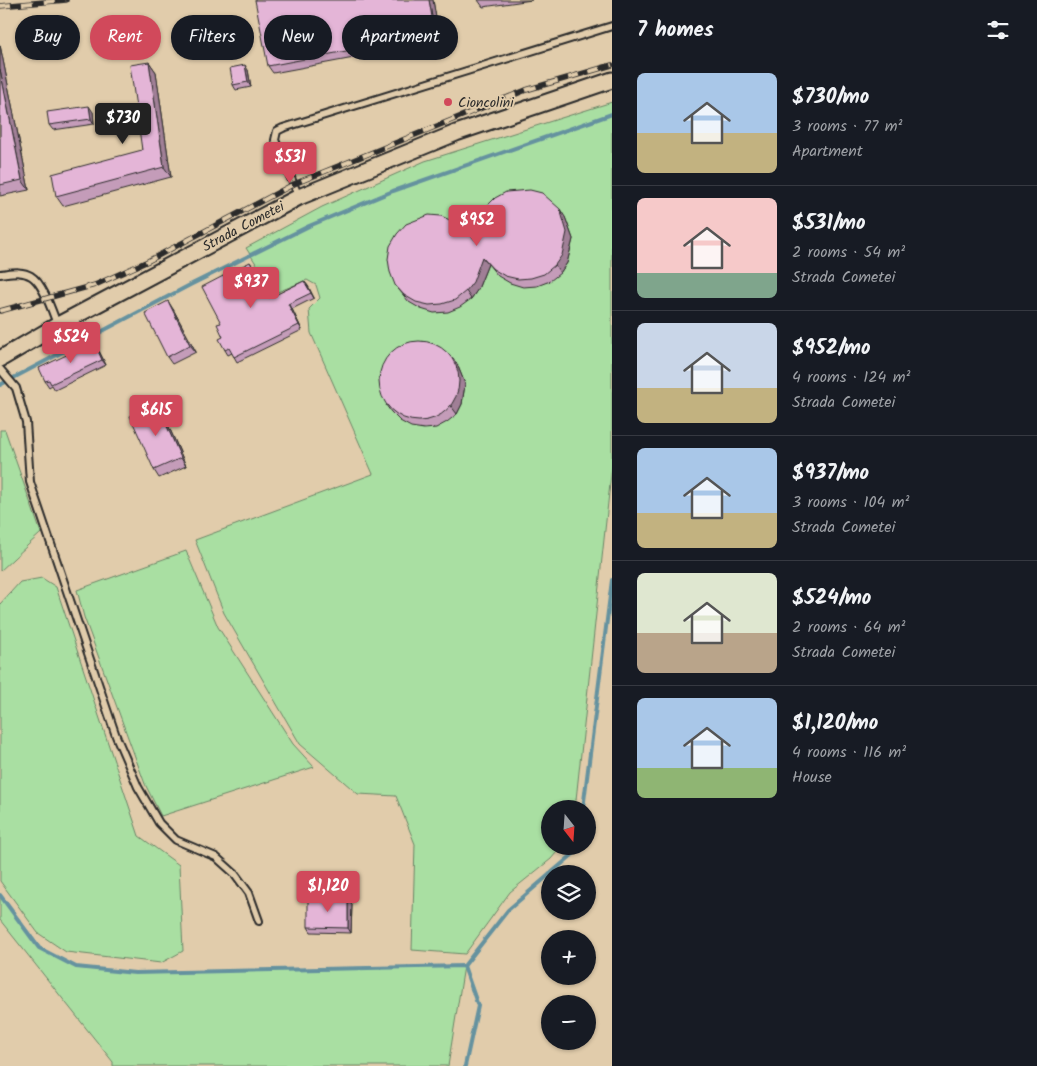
<!DOCTYPE html>
<html lang="en">
<head>
<meta charset="utf-8">
<style>
  :root { --surface:#171b24; --page:#242831; --text:#f1f3f6; --muted:#9ea1a6; --line:#363941; --accent:#d1495b }
  body { margin:0; font-family:Kalam,sans-serif; background:var(--page); color:var(--text); height:100vh; display:flex; flex-direction:column; font-size:19px; white-space:nowrap }
  * { box-sizing:border-box; margin:0 }
  p { font-size:16px; color:var(--muted) }
  .icon { flex:none; width:28px; height:28px; fill:none; stroke:currentColor; stroke-width:2; stroke-linecap:round; stroke-linejoin:round }
  .map { position:relative; flex:1; overflow:hidden }
  .details { display:flex; flex-direction:column; background:var(--surface); width:425px }
  .details>* { flex:none }
  .hud { position:absolute; left:15px; top:15px; width:475px; height:45px; display:flex; gap:10px }
  .needle { width:32px; rotate:163deg }
  .tools { position:absolute; left:541px; top:800px; display:grid; gap:10px }
  .tools a { display:grid; place-items:center; width:55px; height:55px; border-radius:50%; background:var(--surface); box-shadow:0 1px 4px #0004; font-size:25px }
  .price { position:absolute; translate:-50% -42px; padding:0 11px; border-radius:5px; background:var(--accent); color:#fff; font-size:16px; line-height:32px; filter:drop-shadow(0 1px 2px #0008) }
  .price::after { content:''; position:absolute; left:50%; top:30px; width:15px; height:11px; margin-left:-8px; background:inherit; clip-path:polygon(0 0,100% 0,50% 100%) }
  .price.active { background:#222; color:#fff }
  ul { padding:0; list-style:none }
  li { display:flex; align-items:center; gap:15px; height:125px; padding:0 25px }
  li+li { border-top:1px solid var(--line) }
  li span { display:grid; place-items:center; flex:none; width:140px; height:100px; border-radius:8px; color:#555 }
  li>.icon { margin-inline-start:auto }
  span .icon { width:60px; height:60px; fill:#fffc; stroke-width:1 }
  li b { font-size:21px }
  h2 { display:flex; justify-content:space-between; align-items:center; height:60px; padding:0 25px; font-size:21px }
  .pill { padding:0 18px; border-radius:22px; background:var(--surface); box-shadow:0 1px 4px #0004; font-size:18px; line-height:45px }
  .pill.active { background:var(--accent); color:#fff }
  main { display:flex; flex:1; min-height:0 }
  .map>svg:first-child { display:block }
  .green { fill:#a9dfa2; stroke:#6a8566 }
  .lines { fill:none; stroke-linecap:round; stroke-linejoin:round }
  .stream { stroke:#65929f; stroke-width:4 }
  .service-casing { stroke:#2b2b2b; stroke-width:10 }
  .tertiary-casing { stroke:#2b2b2b; stroke-width:19 }
  .service { stroke:#e1ccab; stroke-width:6 }
  .tertiary { stroke:#e1ccab; stroke-width:15 }
  .rail-casing { stroke:#2b2b2b; stroke-width:5.5 }
  .rail { stroke:#e1ccab; stroke-width:4; stroke-dasharray:11; stroke-linecap:butt }
  .wall { fill:#c49cb9; stroke:#2b2b2b }
  .shaded-wall { fill:#a07f96; stroke:#2b2b2b }
  .building { fill:#e4b5d7; stroke:#2b2b2b }
  .poi-dot { fill:#d1495b; stroke:#e1ccab; stroke-width:2 }
  .labels { text-anchor:middle; stroke-width:4; stroke-linejoin:round; paint-order:stroke }
  .poi-label { font-size:14px; fill:#2b2b2b; stroke:#e1ccab; text-anchor:start }
  .street-label { font-size:14px; fill:#2b2b2b; stroke:#e1ccab }
</style>
</head>
<body>
<main>
<div class="map">
<svg width="612" height="1066" viewBox="0 0 612 1066">
  <rect width="100%" height="100%" fill="#e1ccab"/>
  <filter id="ink" filterUnits="userSpaceOnUse"><feTurbulence type="fractalNoise" baseFrequency=".02" numOctaves="2"/><feDisplacementMap in="SourceGraphic" scale="10" xChannelSelector="R" yChannelSelector="G"/><feConvolveMatrix kernelMatrix="1 2 1 2 8 2 1 2 1" color-interpolation-filters="sRGB"/></filter>
  <g filter="url(#ink)">
    <g class="green">
      <polygon points="612,102 612,465 575,809 550,809 550,846 562,846 551,859 510,892 465,954 412,950 415,844 396,796 358,794 300,744 224,613 195,540 373,474 311,333 309,309 320,298 316,285 307,280 275,293 246,248 322,207 425,161"/>
      <polygon points="0,430 5,430 41,533 0,571"/>
      <polygon points="186,551 218,627 293,744 314,767 161,816 145,784 84,617 77,590"/>
      <polygon points="42,578 56,587 139,836 179,865 183,951 161,963 66,952 38,933 0,881 0,604 20,582"/>
      <polygon points="0,895 39,948 76,967 135,973 464,966 448,1066 113,1066 113,1062 0,920"/>
    </g>
    <g class="lines">
      <g class="stream">
        <polyline points="0,385 190,285 309,226 393,191 612,114"/>
        <polyline points="583,809 612,580"/>
        <polyline points="550,874 578,850 578,846"/>
        <polyline points="0,895 39,948 76,967 135,973 464,966 478,1006 465,1066"/>
        <polyline points="464,966 508,910 550,874"/>
      </g>
      <defs>
        <g id="service">
          <polyline points="299,197 275,140 277,131 283,128 612,26"/>
          <path d="M0,274C10,273 22,270 31,276C43,283 52,311 57,324"/>
          <polyline points="0,369 16,388 26,422 30,482 116,736 138,787 159,823 176,840 216,857 235,874 249,893 259,921"/>
        </g>
        <polyline id="tertiary" points="0,359 58,325 299,197 456,133 612,80"/>
      </defs>
      <use href="#service" class="service-casing"/>
      <use href="#tertiary" class="tertiary-casing"/>
      <use href="#service" class="service"/>
      <use href="#tertiary" class="tertiary"/>
      <defs>
        <g id="rail">
          <polyline points="0,6 66,0"/>
          <polyline points="0,311 95,285 148,261 294,184 526,90 612,65"/>
        </g>
      </defs>
      <use href="#rail" class="rail-casing"/>
      <use href="#rail" class="rail"/>
    </g>
    <g class="wall">
      <polygon points="433,0 440,42 273,73 268,66"/>
      <polygon points="478,0 532,0 483,7"/>
      <polygon points="0,45 29,190 0,196"/>
      <polygon points="149,62 156,72 171,177 63,206 56,196 142,150"/>
      <polygon points="248,70 251,87 236,90 233,85"/>
      <polygon points="93,112 94,124 53,130 49,125"/>
      <polygon points="565,217 573,239 567,263 560,273 550,281 537,286 523,287 510,283 498,276 488,264 478,289 471,299 460,307 448,312 434,313 421,309 409,302 395,285 475,240"/>
      <polygon points="253,267 270,298 304,281 308,286 314,298 292,309 302,330 237,362 232,353 228,355 225,350 223,337 221,323"/>
      <polygon points="173,309 196,352 172,364 167,357"/>
      <polygon points="94,342 97,347 106,365 55,390 52,385 49,387 45,381"/>
      <polygon points="452,357 457,364 465,384 462,404 457,414 447,422 436,428 424,429 411,427 400,421 391,412 386,405"/>
      <polygon points="162,411 186,466 159,478 154,470"/>
      <polygon points="348,899 352,904 351,933 311,932 308,927"/>
    </g>
    <g class="shaded-wall">
      <polygon points="429,0 433,0 440,42 435,34"/>
      <polygon points="0,45 29,190 22,180 0,69"/>
      <polygon points="149,62 156,72 171,177 164,167"/>
      <polygon points="245,65 248,70 251,87 248,82"/>
      <polygon points="89,106 93,112 94,124 91,119"/>
      <polygon points="560,209 565,217 573,239 567,263 560,273 555,265"/>
      <polygon points="482,257 488,264 478,289 471,299 466,291"/>
      <polygon points="250,262 253,267 273,303 269,298"/>
      <polygon points="304,281 308,286 314,298 311,293"/>
      <polygon points="168,301 173,309 196,352 190,345"/>
      <polygon points="288,304 292,309 302,330 299,325"/>
      <polygon points="94,342 97,347 106,365 102,360"/>
      <polygon points="452,357 457,364 465,384 462,404 457,414 451,406"/>
      <polygon points="157,404 162,411 186,466 181,458"/>
      <polygon points="348,899 352,904 351,933 348,928"/>
    </g>
    <g class="building">
      <polygon points="255,0 429,0 435,34 268,66"/>
      <polygon points="149,62 164,167 56,196 52,174 142,150 130,65"/>
      <polygon points="245,65 248,82 233,85 230,68"/>
      <polygon points="0,69 22,180 0,185"/>
      <polygon points="89,106 91,119 49,125 47,112"/>
      <polygon points="530,190 542,193 560,209 567,232 562,255 555,265 544,274 531,278 518,279 505,276 493,269 482,257 473,282 466,291 455,300 442,304 429,305 416,302 404,295 395,285 390,272 388,259 390,246 397,234 406,224 429,215 441,216 463,226 475,240 479,219 486,207 495,198 506,192"/>
      <polygon points="250,262 269,298 304,281 311,293 288,304 299,325 234,357 229,348 225,350 219,339 223,337 217,324 221,323 202,287"/>
      <polygon points="168,301 190,345 167,357 145,313"/>
      <circle cx="419" cy="381" r="40"/>
      <polygon points="94,342 102,360 51,384 49,380 45,381 39,368"/>
      <polygon points="157,404 181,458 154,470 130,416"/>
      <polygon points="308,898 348,899 348,928 308,927"/>
    </g>
  </g>
  <circle class="poi-dot" cx="448" cy="102" r="5"/>
  <g class="labels">
    <g class="poi-label">
      <text x="458" y="107">Cioncolini</text>
    </g>
    <g class="street-label">
      <text transform="translate(243 226) rotate(-28)" y="5">Strada Cometei</text>
    </g>
  </g>
</svg>
<div class="tools">
<a><svg class="needle" viewBox="-14 -14 28 28"><path d="M0-13l5 13h-10z" fill="#e53935"/><path d="M0 13l5-13h-10z" fill="#9ea1a6"/></svg></a>
<a><svg class="icon" aria-label="layers" viewBox="0 0 24 24"><path d="M12 4l9 5-9 5-9-5zM3 14l9 5 9-5"/></svg></a>
<a>+</a>
<a>−</a>
</div>
<b class="price active" style="left:123px;top:145px">$730</b>
<b class="price" style="left:290px;top:184px">$531</b>
<b class="price" style="left:477px;top:247px">$952</b>
<b class="price" style="left:251px;top:309px">$937</b>
<b class="price" style="left:71px;top:364px">$524</b>
<b class="price" style="left:156px;top:437px">$615</b>
<b class="price" style="left:328px;top:913px">$1,120</b>
<div class="hud">
<a class="pill">Buy</a>
<a class="pill active">Rent</a>
<a class="pill">Filters</a>
<a class="pill">New</a>
<a class="pill">Apartment</a>
</div>
</div>
<section class="details">
<h2>7 homes<svg class="icon" aria-label="filters" viewBox="0 0 24 24"><path d="M4 7h16M4 17h16"/><circle cx="9" cy="7" r="2"/><circle cx="15" cy="17" r="2"/></svg></h2>
<ul>
<li><span style="background:linear-gradient(#a9c7e8 60%,#c2b280 0)"><svg class="icon" aria-label="home" viewBox="0 0 24 24"><path d="M3 11l9-7 9 7M6 9v11h12V9"/></svg></span><div><b>$730/mo</b><p>3 rooms · 77 m²</p><p>Apartment</p></div></li>
<li><span style="background:linear-gradient(#f6c9c9 75%,#7fa58c 0)"><svg class="icon" aria-label="home" viewBox="0 0 24 24"><path d="M3 11l9-7 9 7M6 9v11h12V9"/></svg></span><div><b>$531/mo</b><p>2 rooms · 54 m²</p><p>Strada Cometei</p></div></li>
<li><span style="background:linear-gradient(#c9d6e8 65%,#c2b280 0)"><svg class="icon" aria-label="home" viewBox="0 0 24 24"><path d="M3 11l9-7 9 7M6 9v11h12V9"/></svg></span><div><b>$952/mo</b><p>4 rooms · 124 m²</p><p>Strada Cometei</p></div></li>
<li><span style="background:linear-gradient(#a9c7e8 65%,#c2b280 0)"><svg class="icon" aria-label="home" viewBox="0 0 24 24"><path d="M3 11l9-7 9 7M6 9v11h12V9"/></svg></span><div><b>$937/mo</b><p>3 rooms · 104 m²</p><p>Strada Cometei</p></div></li>
<li><span style="background:linear-gradient(#dfe7d0 60%,#b9a48a 0)"><svg class="icon" aria-label="home" viewBox="0 0 24 24"><path d="M3 11l9-7 9 7M6 9v11h12V9"/></svg></span><div><b>$524/mo</b><p>2 rooms · 64 m²</p><p>Strada Cometei</p></div></li>
<li><span style="background:linear-gradient(#a9c7e8 70%,#8fb573 0)"><svg class="icon" aria-label="home" viewBox="0 0 24 24"><path d="M3 11l9-7 9 7M6 9v11h12V9"/></svg></span><div><b>$1,120/mo</b><p>4 rooms · 116 m²</p><p>House</p></div></li>
</ul>
</section>
</main>
</body>
</html>
